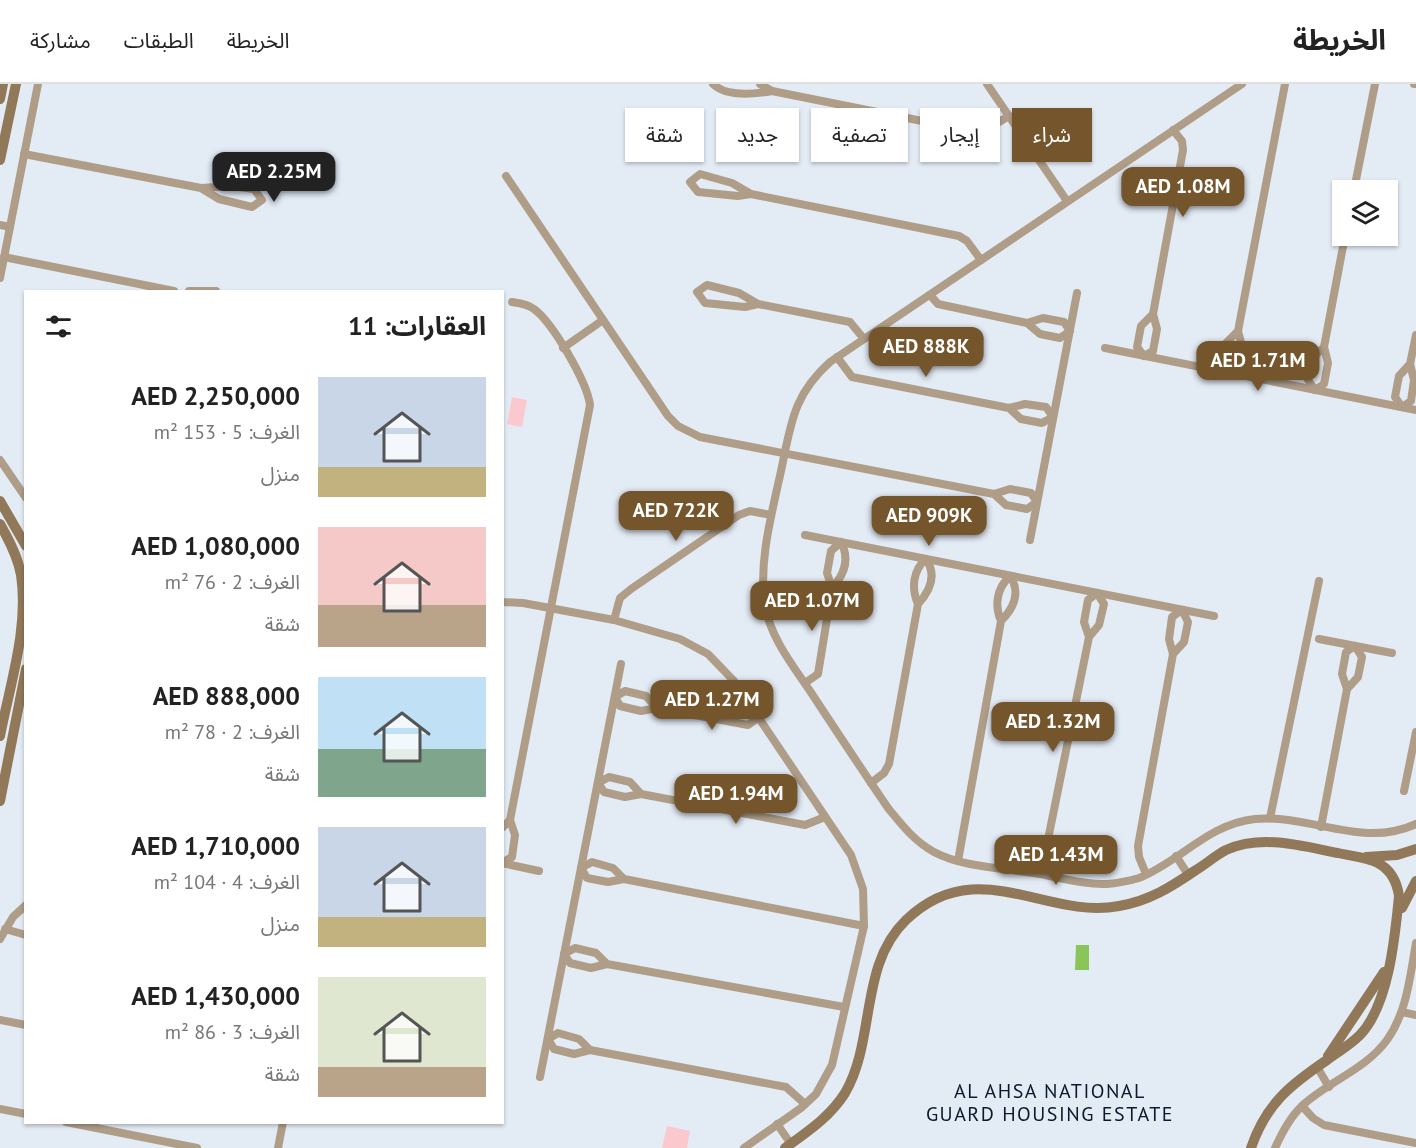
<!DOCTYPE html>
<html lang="ar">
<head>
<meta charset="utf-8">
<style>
  :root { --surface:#fff; --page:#f2f2f2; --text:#222; --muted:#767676; --line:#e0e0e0; --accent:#75552b }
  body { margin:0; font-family:"PT Sans","Noto Sans Arabic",sans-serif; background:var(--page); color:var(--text); direction:rtl; height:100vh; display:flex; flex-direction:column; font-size:22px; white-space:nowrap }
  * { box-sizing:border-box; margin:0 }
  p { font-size:20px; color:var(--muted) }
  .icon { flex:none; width:33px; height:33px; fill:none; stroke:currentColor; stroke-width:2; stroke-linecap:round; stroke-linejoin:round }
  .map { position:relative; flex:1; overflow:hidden; direction:ltr }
  .panel { position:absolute; left:24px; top:206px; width:480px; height:834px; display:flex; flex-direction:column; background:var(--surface); border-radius:0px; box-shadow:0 2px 4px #0004; direction:rtl }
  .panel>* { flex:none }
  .guide { position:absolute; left:522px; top:24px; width:570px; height:54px; direction:rtl; display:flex; gap:12px }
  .fabs { position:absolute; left:1332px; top:96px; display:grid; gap:12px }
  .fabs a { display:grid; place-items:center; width:66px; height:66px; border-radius:0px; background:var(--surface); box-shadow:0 2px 4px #0004; font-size:30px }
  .price { position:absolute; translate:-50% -51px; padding:0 14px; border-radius:12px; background:var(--accent); color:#fff; font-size:20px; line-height:39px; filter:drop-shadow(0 2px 3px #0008) }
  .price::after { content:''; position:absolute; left:50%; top:36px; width:18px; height:14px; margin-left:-9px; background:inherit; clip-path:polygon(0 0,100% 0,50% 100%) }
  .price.on { background:#222; color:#fff }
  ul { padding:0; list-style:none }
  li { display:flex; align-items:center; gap:18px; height:150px; padding:0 18px }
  li span { display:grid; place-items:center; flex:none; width:168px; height:120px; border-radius:0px; color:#555 }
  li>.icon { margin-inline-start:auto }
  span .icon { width:72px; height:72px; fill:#fffc; stroke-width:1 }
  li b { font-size:26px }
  h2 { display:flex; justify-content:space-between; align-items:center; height:72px; padding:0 18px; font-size:26px }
  .chip { padding:0 21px; border-radius:0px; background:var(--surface); box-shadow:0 2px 4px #0004; font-size:21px; line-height:54px }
  .chip.on { background:var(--accent); color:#fff }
  header { display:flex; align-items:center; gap:36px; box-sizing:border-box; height:84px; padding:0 30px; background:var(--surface); border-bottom:2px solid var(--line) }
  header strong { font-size:28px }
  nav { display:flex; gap:33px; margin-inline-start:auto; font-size:21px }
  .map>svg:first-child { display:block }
  .green { fill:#fbc9cd }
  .water { fill:#8ac559 }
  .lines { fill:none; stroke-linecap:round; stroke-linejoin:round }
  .minor { stroke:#af9d88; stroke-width:8 }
  .secondary { stroke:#917858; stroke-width:10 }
  .labels { text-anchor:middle; stroke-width:5; stroke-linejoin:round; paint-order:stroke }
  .neighbourhood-label { font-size:20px; letter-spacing:1.5px; fill:#0b1a2c; stroke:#e3ebf5 }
</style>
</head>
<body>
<header>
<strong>الخريطة</strong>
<nav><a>الخريطة</a><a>الطبقات</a><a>مشاركة</a></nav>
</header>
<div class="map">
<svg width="1416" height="1064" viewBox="0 0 1416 1064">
  <rect width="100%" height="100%" fill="#e3ebf5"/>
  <g class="green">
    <polygon points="512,313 527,316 522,343 507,340"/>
    <polygon points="667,1042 690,1047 687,1064 662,1064"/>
  </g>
  <polygon class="water" points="1076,861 1089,861 1089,886 1075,886"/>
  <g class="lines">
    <g class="minor">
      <path d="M713,0C726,13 755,10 772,7"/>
      <polyline points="760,0 772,7 972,47 984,47 1009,32"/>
      <polyline points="987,0 1067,117"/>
      <path d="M1242,0L830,278C793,311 791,340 781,387C772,429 758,478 765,522C771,555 794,583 812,610C837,648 862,686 888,724C902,741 914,757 934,768C964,784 1006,784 1040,790C1062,794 1085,801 1107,800C1118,799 1129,797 1139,794C1181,777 1208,740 1255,735C1311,730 1362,765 1416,740"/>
      <polyline points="1414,0 1416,0"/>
      <polyline points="24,70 201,104 219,115 252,123 262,116 254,105 232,102 201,104"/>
      <polyline points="506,92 668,332 678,342 700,353 994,410 1006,421 1027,425 1037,418 1031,409 1010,405 994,410"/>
      <polyline points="1354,106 1375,0"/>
      <polyline points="751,110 738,112 698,108 690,98 700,90 732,99 751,110 959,152 967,157 981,176"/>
      <polyline points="0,141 10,143"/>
      <polyline points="4,173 174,207"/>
      <polyline points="0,194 38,0"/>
      <polyline points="189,207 216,207"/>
      <polyline points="930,211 938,220 1027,239 1040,250 1060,254 1070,247 1064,238 1043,234 1027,239"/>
      <polyline points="758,220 745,223 705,219 697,208 707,201 739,209 758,220 850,238 864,255"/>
      <polyline points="1153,230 1141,242 1137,263 1144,272 1153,267 1157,245 1153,230 1183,66 1182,57 1173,46"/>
      <polyline points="1238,247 1226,259 1223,279 1230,289 1239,284 1242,262 1238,247 1285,0"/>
      <polyline points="1324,263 1312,275 1308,296 1315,306 1324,300 1328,279 1324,263 1345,152"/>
      <polyline points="563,264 603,236"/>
      <polyline points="1105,264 1416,326"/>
      <polyline points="837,273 852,293 1009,324 1021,335 1042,339 1053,333 1046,323 1025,320 1009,324"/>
      <polyline points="1410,280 1399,292 1395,313 1402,323 1411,317 1414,296 1410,280 1416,251"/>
      <polyline points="0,376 26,414"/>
      <polyline points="805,451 1214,532"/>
      <polyline points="1030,456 1077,209"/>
      <polyline points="502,518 523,519 614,536 680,555 708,570 734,597 851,771 863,805 864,842 832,981 816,1010 801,1024 744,1064"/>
      <polyline points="614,536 620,514 631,505 739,431 750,427 771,431"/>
      <polyline points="1319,555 1392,569"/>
      <path d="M805,599L818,590L832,504L827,489L831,467L841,458C850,475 845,490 832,504"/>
      <polyline points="657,624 646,612 625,607 615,613 620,622 641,627 657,624 748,641 759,633"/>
      <path d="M871,699L884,689L889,680L918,520C930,507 937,491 926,475C913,486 911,504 918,520"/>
      <polyline points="1404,707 1416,648"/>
      <polyline points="641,710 630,698 609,693 598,699 604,708 625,713 641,710 805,741 825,733"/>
      <polyline points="1270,734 1319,497"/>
      <polyline points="1321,743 1347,605 1358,593 1362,573 1355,562 1346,568 1342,590 1347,605"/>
      <path d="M502,744L510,736L590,321C587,298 553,239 534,225C528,220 519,219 512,218"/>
      <polyline points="1176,772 1189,792"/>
      <path d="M958,777L1001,537C994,521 997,504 1010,492C1021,508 1014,524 1001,537"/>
      <polyline points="502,779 512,773 515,751 510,736"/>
      <polyline points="502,779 539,787"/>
      <polyline points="1041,790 1089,553 1099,541 1104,520 1097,509 1088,516 1084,538 1089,553"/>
      <polyline points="1146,790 1139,773 1138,762 1173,570 1184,558 1188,538 1182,526 1172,533 1169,555 1173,570"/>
      <polyline points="624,795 613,784 592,778 581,784 587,794 608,798 624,795 864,842"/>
      <polyline points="5,845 26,851"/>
      <polyline points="0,855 13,833 26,821"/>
      <polyline points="607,880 596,869 575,864 564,870 570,879 591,884 607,880 844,923"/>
      <polyline points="1402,928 1416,931"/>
      <polyline points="0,936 26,941"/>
      <polyline points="590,966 579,955 558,949 548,955 554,965 574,970 590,966 786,1003 805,1020"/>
      <polyline points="1317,983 1329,1003"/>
      <polyline points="540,993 621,580"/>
      <polyline points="1302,1022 1313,1034 1324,1041 1416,1059"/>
      <polyline points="0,1025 26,1030"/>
      <polyline points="66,1038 197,1064"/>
      <polyline points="777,1040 791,1060"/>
      <polyline points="278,1064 283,1038"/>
      <path d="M1275,1064C1282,1049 1290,1033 1303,1021C1329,997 1365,986 1387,956C1407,928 1410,892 1416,859"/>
    </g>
    <g class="secondary">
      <polyline points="0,15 3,0"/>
      <polyline points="0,76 16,0"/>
      <polyline points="0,417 26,462"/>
      <path d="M0,440C9,456 18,473 21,491C29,544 10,600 0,652"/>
      <polyline points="0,717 26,585"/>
      <polyline points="1366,773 1397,771 1416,765"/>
      <polyline points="1402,824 1416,797"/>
      <polyline points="1328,972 1384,888"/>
      <path d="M785,1064C807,1048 830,1033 845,1009C876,956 859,881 906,836C977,768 1045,836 1119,822C1149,817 1171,803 1196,786C1206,780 1216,771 1226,766C1262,750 1302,762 1338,769C1351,772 1366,773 1378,779C1391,786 1397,798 1399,812C1395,852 1389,921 1360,951C1350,961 1338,968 1327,976C1290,1001 1266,1020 1251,1064"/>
    </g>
  </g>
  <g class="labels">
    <g class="neighbourhood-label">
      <text x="1050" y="1014">AL AHSA NATIONAL<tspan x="1050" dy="23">GUARD HOUSING ESTATE</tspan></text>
    </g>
  </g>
</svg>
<div class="fabs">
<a><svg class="icon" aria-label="layers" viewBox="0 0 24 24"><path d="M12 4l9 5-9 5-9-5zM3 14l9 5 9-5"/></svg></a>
</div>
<b class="price on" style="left:274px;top:119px">AED 2.25M</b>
<b class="price" style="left:1183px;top:134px">AED 1.08M</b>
<b class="price" style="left:926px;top:294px">AED 888K</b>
<b class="price" style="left:1258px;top:308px">AED 1.71M</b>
<b class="price" style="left:676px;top:458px">AED 722K</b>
<b class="price" style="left:929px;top:463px">AED 909K</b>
<b class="price" style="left:812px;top:548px">AED 1.07M</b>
<b class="price" style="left:712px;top:647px">AED 1.27M</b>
<b class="price" style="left:1053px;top:669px">AED 1.32M</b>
<b class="price" style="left:736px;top:741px">AED 1.94M</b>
<b class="price" style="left:1056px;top:802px">AED 1.43M</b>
<div class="guide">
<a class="chip on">شراء</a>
<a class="chip">إيجار</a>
<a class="chip">تصفية</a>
<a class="chip">جديد</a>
<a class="chip">شقة</a>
</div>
<section class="panel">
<h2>العقارات: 11<svg class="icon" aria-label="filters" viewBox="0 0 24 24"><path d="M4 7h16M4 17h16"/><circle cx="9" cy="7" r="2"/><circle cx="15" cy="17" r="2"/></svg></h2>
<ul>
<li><span style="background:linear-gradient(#c9d6e8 75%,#c2b280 0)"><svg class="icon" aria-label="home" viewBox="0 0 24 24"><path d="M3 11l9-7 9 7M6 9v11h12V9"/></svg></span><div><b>AED 2,250,000</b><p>الغرف: 5 · 153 m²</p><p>منزل</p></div></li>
<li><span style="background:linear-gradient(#f6c9c9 65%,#b9a48a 0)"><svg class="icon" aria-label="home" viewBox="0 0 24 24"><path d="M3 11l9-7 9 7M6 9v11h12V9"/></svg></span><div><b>AED 1,080,000</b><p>الغرف: 2 · 76 m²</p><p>شقة</p></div></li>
<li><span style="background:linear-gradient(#bfe0f5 60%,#7fa58c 0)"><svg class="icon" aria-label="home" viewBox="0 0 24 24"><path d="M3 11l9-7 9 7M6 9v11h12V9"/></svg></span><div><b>AED 888,000</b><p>الغرف: 2 · 78 m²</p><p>شقة</p></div></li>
<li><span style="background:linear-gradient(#c9d6e8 75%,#c2b280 0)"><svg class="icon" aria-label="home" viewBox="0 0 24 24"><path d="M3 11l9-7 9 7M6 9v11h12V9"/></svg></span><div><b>AED 1,710,000</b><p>الغرف: 4 · 104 m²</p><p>منزل</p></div></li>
<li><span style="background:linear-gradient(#dfe7d0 75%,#b9a48a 0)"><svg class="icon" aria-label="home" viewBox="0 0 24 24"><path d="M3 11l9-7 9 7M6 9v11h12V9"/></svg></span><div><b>AED 1,430,000</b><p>الغرف: 3 · 86 m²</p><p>شقة</p></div></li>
</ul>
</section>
</div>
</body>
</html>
